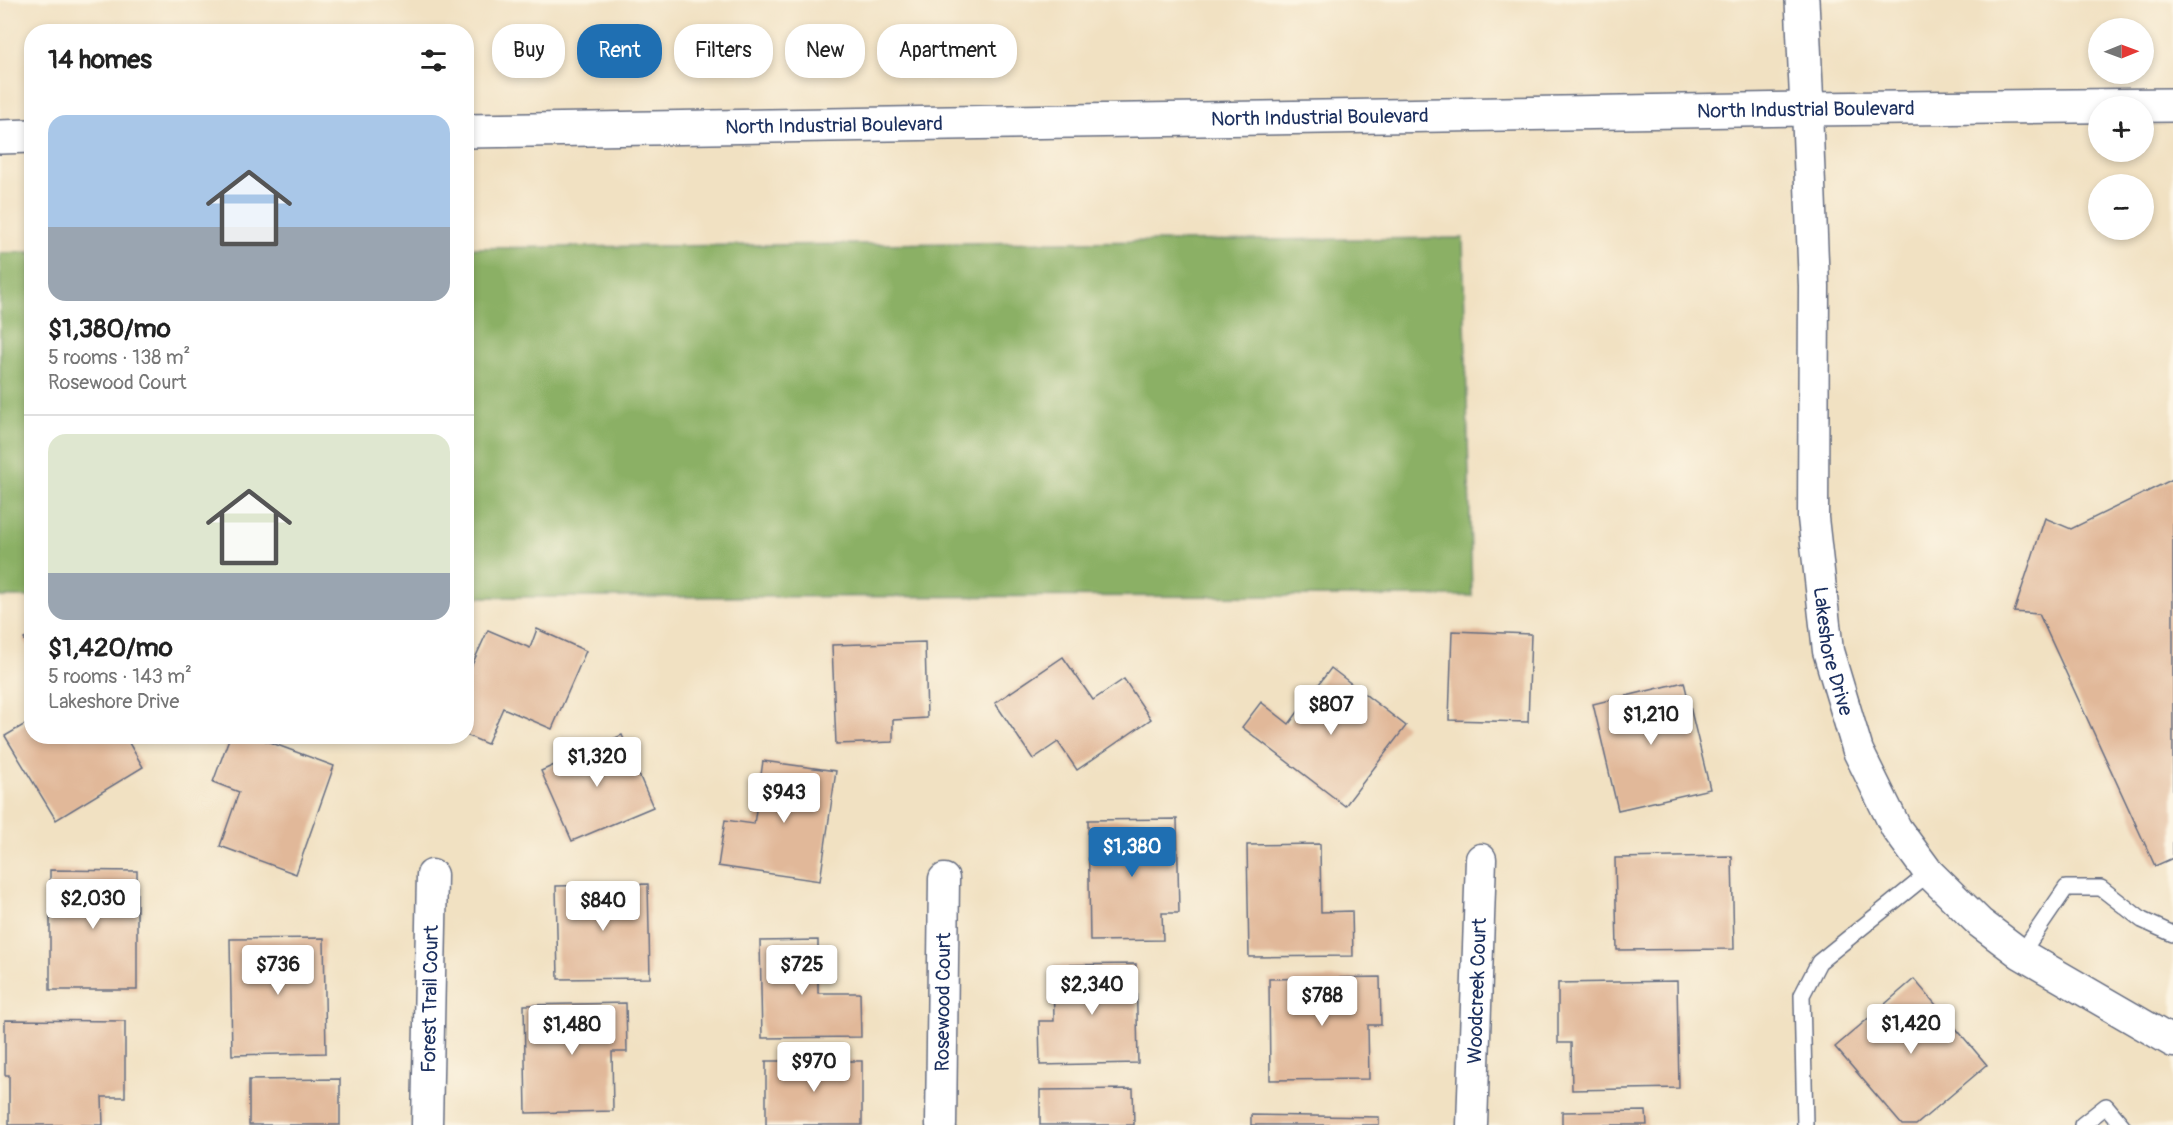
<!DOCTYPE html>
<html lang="en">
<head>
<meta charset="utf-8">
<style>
  :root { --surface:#fff; --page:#f2f2f2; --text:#222; --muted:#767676; --line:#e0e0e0; --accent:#1f6fb2 }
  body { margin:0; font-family:Pangolin,sans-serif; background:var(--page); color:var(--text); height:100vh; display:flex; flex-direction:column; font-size:22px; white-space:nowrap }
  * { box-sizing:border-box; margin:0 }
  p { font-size:20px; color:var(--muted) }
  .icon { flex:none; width:33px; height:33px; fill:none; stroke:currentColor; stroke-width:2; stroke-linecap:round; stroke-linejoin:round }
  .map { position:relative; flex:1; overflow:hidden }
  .sheet { position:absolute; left:24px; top:24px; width:450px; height:720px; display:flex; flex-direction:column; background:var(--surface); border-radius:24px; box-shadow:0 3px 9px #0003 }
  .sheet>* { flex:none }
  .banner { position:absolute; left:492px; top:24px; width:570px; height:54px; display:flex; gap:12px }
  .needle { width:39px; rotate:89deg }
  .controls { position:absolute; left:2088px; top:18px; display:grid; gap:12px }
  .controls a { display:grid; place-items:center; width:66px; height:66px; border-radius:50%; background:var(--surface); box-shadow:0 3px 9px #0003; font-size:30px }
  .price { position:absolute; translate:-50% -51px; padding:0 14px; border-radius:6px; background:#fff; color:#222; font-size:20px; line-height:39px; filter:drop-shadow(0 2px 3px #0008) }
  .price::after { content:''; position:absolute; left:50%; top:36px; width:18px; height:14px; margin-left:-9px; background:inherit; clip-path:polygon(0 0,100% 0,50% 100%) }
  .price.on { background:var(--accent); color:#fff }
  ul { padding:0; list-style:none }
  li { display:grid; align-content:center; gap:12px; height:318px; padding:0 24px }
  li+li { border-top:2px solid var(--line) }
  li span { display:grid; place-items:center; height:186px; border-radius:18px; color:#555 }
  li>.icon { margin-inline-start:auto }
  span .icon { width:108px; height:108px; fill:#fffc; stroke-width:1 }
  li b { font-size:26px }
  h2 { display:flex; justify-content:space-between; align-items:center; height:72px; padding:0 24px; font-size:26px }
  .tag { padding:0 21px; border-radius:24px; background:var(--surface); box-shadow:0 3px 9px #0003; font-size:21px; line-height:54px }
  .tag.on { background:var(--accent); color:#fff }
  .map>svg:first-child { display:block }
  .forest { fill:#8bb065; stroke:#537062; stroke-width:1.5 }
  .building { fill:#e1b899 }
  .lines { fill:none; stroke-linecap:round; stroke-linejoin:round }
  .service-casing { stroke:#666d81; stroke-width:18 }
  .minor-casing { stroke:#666d81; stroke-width:33 }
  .tertiary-casing { stroke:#666d81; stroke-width:36 }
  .primary-casing { stroke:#666d81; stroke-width:36 }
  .service { stroke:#fff; stroke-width:15 }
  .minor { stroke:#fff; stroke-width:30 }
  .tertiary { stroke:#fff; stroke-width:33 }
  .primary { stroke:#fff; stroke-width:33 }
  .labels { text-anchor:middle; stroke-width:5; stroke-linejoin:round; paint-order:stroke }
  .street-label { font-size:20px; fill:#1b2f5e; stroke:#fcf5e5 }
</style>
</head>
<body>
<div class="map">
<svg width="2173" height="1125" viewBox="0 0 2173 1125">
  <rect width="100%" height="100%" fill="#fcf5e5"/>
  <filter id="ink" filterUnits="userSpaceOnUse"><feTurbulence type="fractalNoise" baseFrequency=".0167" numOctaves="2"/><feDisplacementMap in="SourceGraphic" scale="12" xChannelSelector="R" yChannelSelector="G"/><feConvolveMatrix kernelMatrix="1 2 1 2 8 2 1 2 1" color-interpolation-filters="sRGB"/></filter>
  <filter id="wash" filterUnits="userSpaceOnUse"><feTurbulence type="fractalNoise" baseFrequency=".008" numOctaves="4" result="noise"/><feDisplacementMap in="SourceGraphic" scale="24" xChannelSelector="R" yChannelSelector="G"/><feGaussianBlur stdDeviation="1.35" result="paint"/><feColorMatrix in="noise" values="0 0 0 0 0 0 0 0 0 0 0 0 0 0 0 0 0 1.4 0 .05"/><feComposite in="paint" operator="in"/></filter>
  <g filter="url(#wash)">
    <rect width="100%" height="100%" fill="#f1e1c2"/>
    <g class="forest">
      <polygon points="1463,238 1472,596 467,597 467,248"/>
      <polygon points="31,252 31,597 0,597 0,253"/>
    </g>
    <g id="blocks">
      <g class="building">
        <polygon points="2173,479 2173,858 2155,866 2039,614 2014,612 2045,518 2071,529"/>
        <polygon points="537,629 586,651 552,729 503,708 487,744 466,735 466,678 488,630 530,648"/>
        <polygon points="1452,631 1531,634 1528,722 1449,720"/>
        <polygon points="32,635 32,651 24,639"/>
        <polygon points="925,642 927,718 893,720 893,742 836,744 832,645"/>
        <polygon points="1063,657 1093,700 1124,679 1151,719 1077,770 1058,742 1033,759 995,703"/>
        <polygon points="1331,668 1406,726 1345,806 1242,727 1261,702 1289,724"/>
        <polygon points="1684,682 1710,789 1618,810 1593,704"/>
        <polygon points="32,720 32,736 125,736 143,767 56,820 5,736"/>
        <polygon points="622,735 653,807 572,841 541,771"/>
        <polygon points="230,736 253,736 334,766 296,874 220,846 239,792 213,782"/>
        <polygon points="763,761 836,771 820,881 718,866 725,820 754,824"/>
        <polygon points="1177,819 1179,913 1162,913 1163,940 1090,941 1088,820"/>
        <polygon points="1320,844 1321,912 1352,911 1353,956 1249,957 1247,845"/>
        <polygon points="1732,856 1734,949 1617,950 1615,858"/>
        <polygon points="50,870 137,871 137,990 50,990"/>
        <polygon points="648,884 650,978 558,979 556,886"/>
        <polygon points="324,938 326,1053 232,1055 230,939"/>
        <polygon points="818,940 818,993 860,993 861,1037 762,1038 760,941"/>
        <polygon points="1136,964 1138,1063 1040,1065 1039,1021 1054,1021 1053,965"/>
        <polygon points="1380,977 1381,1025 1368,1025 1369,1079 1270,1080 1269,979"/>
        <polygon points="1914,979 1987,1065 1916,1125 1902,1125 1835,1047"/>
        <polygon points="1677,981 1679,1088 1572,1090 1571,1043 1558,1043 1558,983"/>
        <polygon points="626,1003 627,1052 612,1052 613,1111 526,1113 524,1005"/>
        <polygon points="5,1020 125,1021 125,1097 102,1097 103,1125 9,1125 9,1075 5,1075"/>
        <rect x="766" y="1061" width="96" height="64"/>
        <polygon points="340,1079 340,1125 249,1125 249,1080"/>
        <polygon points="1133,1089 1134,1125 1040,1125 1040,1090"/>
        <polygon points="1646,1111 1647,1125 1562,1125 1562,1112"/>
        <polygon points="1251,1115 1379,1117 1379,1125 1251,1125"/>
      </g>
    </g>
  </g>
  <g filter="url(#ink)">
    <use href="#blocks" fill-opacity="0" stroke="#666d81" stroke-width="1.5"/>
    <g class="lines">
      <defs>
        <g id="service">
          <polyline points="2021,954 2066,888 2101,888 2142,920 2173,934"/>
          <polyline points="1805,1125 1802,995 1819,962 1929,873"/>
          <polyline points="2082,1125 2106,1106 2122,1125"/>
        </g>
        <g id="minor">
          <path id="s1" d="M1807,109L1814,286L1813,518L1828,651L1858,751L1896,828L1929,873L1980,923L2021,954L2173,1042"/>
          <path id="s2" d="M427,1125L432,875"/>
          <path id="s3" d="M941,1125L944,879"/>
          <path id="s4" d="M1472,1125L1481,859"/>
        </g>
        <polyline id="tertiary" points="1802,0 1807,109"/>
        <g id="primary">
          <path id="s5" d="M466,131L1807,109L2173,105"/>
          <polyline points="0,137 32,136"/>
        </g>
      </defs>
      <use href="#service" class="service-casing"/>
      <use href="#minor" class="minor-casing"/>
      <use href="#tertiary" class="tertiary-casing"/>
      <use href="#primary" class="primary-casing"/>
      <use href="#service" class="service"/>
      <use href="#minor" class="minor"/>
      <use href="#tertiary" class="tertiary"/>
      <use href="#primary" class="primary"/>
    </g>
  </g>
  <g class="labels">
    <g class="street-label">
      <text dy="7" stroke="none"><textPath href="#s5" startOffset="1340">North Industrial Boulevard</textPath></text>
      <text dy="7" stroke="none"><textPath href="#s5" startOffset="854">North Industrial Boulevard</textPath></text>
      <text dy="7" stroke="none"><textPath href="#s5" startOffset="368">North Industrial Boulevard</textPath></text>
      <text dy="7" stroke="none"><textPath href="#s1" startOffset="544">Lakeshore Drive</textPath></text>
      <text dy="7" stroke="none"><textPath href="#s4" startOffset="134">Woodcreek Court</textPath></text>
      <text dy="7" stroke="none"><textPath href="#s2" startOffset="126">Forest Trail Court</textPath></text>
      <text dy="7" stroke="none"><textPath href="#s3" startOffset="123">Rosewood Court</textPath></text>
    </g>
  </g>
</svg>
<div class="controls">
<a><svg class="needle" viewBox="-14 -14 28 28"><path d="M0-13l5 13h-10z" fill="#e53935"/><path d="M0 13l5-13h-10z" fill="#767676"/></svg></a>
<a>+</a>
<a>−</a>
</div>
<b class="price" style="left:1331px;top:736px">$807</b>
<b class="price" style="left:1651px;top:746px">$1,210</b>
<b class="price" style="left:597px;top:788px">$1,320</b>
<b class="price" style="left:784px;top:824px">$943</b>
<b class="price on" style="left:1132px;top:878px">$1,380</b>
<b class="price" style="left:93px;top:930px">$2,030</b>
<b class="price" style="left:603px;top:932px">$840</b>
<b class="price" style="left:278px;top:996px">$736</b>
<b class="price" style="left:802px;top:996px">$725</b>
<b class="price" style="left:1092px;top:1016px">$2,340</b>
<b class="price" style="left:1322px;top:1027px">$788</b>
<b class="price" style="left:1911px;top:1055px">$1,420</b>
<b class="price" style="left:572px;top:1056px">$1,480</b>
<b class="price" style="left:814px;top:1093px">$970</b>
<div class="banner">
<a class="tag">Buy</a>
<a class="tag on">Rent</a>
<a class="tag">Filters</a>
<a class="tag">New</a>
<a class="tag">Apartment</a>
</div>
<section class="sheet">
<h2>14 homes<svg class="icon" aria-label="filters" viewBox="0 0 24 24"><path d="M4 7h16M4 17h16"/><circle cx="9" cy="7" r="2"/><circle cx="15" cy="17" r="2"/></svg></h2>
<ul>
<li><span style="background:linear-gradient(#a9c7e8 60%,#9aa5b1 0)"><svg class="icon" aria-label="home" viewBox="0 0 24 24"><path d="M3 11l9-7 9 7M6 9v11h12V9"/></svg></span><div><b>$1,380/mo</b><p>5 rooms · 138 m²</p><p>Rosewood Court</p></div></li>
<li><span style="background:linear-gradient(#dfe7d0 75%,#9aa5b1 0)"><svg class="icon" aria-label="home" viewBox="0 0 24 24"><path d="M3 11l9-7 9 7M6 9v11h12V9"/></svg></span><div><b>$1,420/mo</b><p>5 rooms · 143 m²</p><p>Lakeshore Drive</p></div></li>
</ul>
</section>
</div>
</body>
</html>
